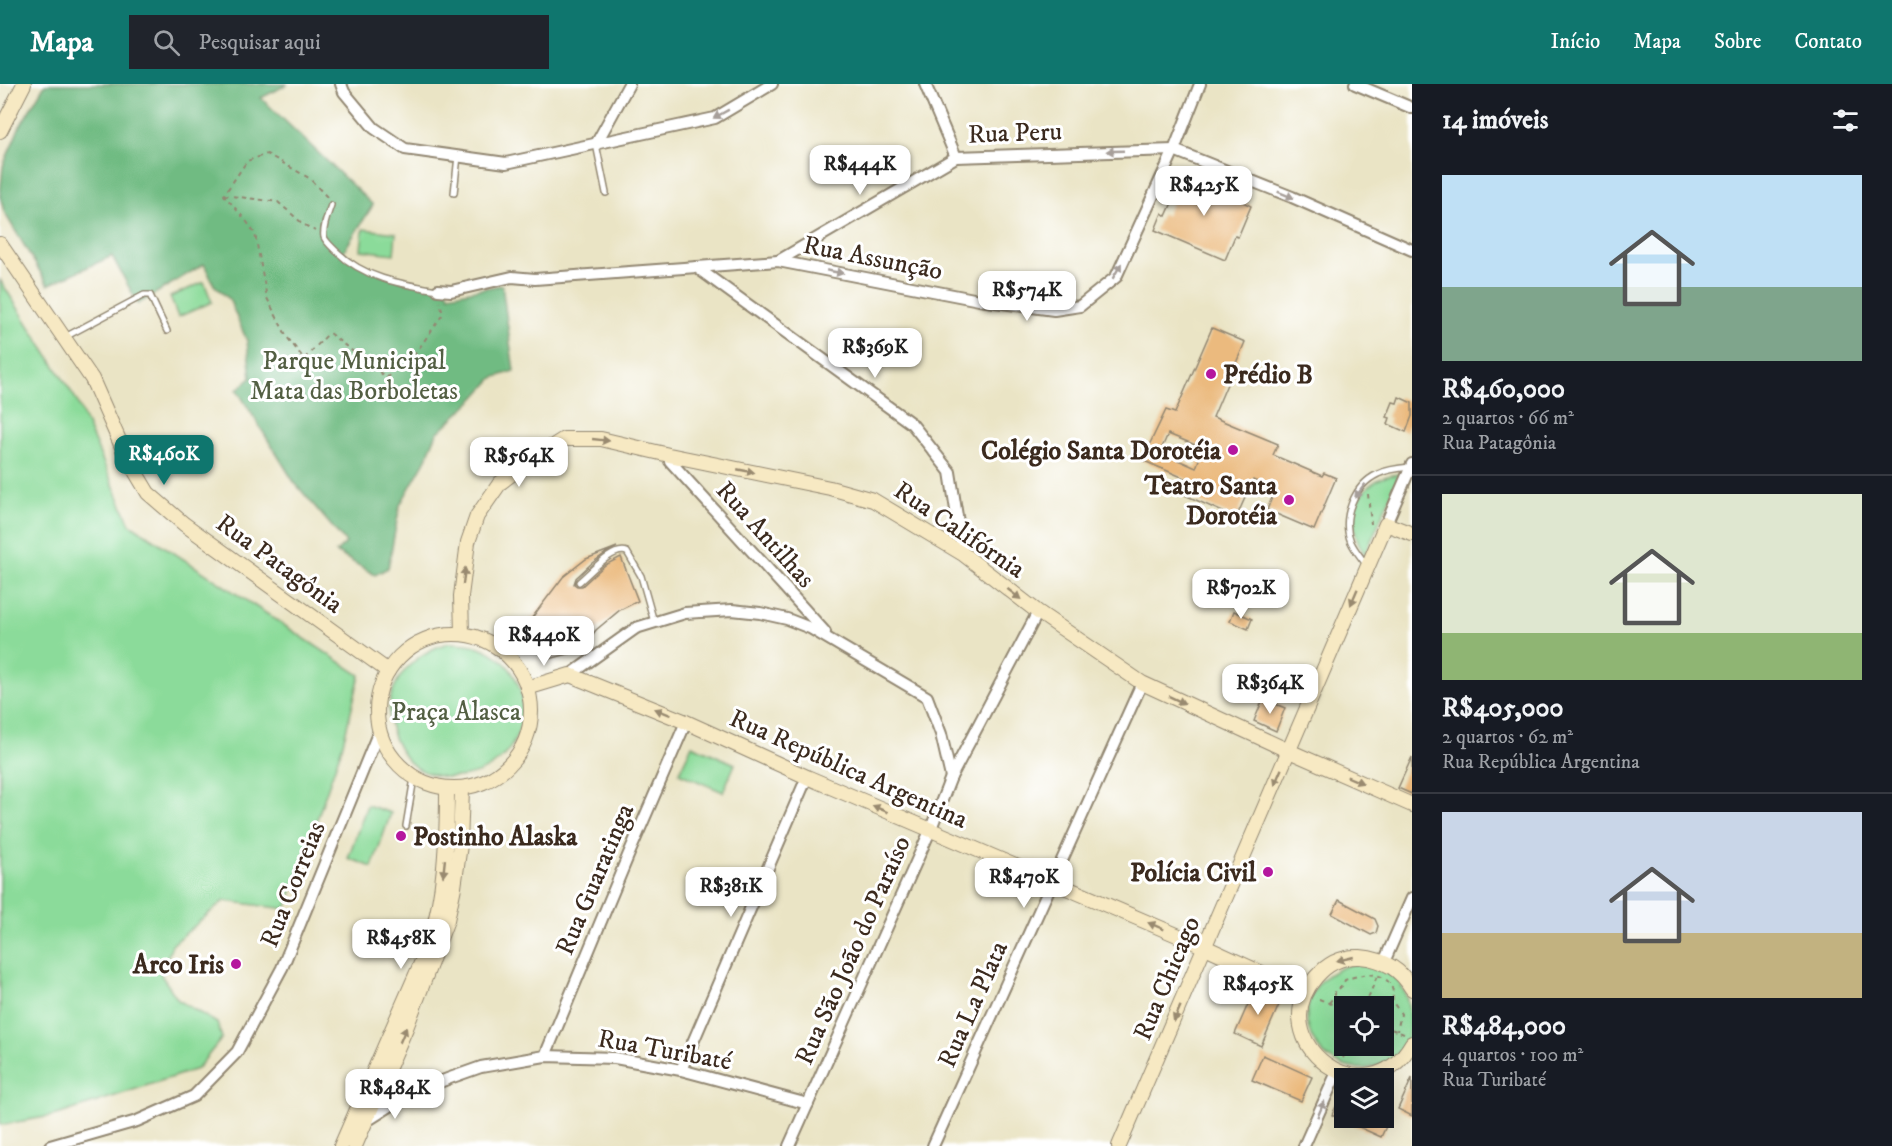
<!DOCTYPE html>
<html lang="pt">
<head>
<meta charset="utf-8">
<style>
  :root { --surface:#171b24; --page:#20242c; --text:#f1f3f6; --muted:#9ea1a6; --line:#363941; --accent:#0f766e }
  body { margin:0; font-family:"IM FELL DW Pica",serif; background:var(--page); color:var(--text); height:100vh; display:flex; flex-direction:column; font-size:22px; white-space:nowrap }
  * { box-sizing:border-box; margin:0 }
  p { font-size:20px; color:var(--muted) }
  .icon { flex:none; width:33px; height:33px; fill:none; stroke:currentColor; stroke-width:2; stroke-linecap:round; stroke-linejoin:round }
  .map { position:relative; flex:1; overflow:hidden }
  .side { display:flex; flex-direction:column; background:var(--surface); width:480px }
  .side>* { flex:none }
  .tools { position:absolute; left:1334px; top:912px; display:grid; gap:12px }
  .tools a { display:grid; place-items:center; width:60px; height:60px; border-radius:0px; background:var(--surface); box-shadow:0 6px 24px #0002; font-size:30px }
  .price { position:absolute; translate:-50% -51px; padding:0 14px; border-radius:12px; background:#fff; color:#222; font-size:20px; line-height:39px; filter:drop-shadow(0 2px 3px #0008) }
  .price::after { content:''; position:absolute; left:50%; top:36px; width:18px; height:14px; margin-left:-9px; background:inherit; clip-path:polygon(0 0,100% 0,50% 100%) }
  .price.selected { background:var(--accent); color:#fff }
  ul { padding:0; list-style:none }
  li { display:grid; align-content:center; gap:12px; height:318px; padding:0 30px }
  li+li { border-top:2px solid var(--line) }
  li span { display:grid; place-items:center; height:186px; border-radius:0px; color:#555 }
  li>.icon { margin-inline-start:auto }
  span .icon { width:108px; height:108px; fill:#fffc; stroke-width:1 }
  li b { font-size:26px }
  h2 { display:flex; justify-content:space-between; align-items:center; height:72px; padding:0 30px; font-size:26px }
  header { display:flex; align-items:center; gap:36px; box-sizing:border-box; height:84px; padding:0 30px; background:var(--accent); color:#fff }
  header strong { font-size:28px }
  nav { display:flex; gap:33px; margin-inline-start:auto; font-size:21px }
  .search { width:420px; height:54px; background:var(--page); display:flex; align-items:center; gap:15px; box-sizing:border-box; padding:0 21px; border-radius:0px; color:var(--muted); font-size:22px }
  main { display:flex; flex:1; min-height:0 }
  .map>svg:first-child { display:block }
  .green { fill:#8bdb9a; stroke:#63825c; stroke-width:1.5; fill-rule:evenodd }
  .forest { fill:#70bb82; stroke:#567250; stroke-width:1.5 }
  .building { fill:#ebba7e; fill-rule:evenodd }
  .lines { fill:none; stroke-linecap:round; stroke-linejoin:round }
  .lane-casing { stroke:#928772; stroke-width:8 }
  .street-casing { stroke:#928772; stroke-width:14 }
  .secondary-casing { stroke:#928772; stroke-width:16 }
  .path { stroke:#928772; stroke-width:2; stroke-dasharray:4.5 4.5; stroke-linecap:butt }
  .lane { stroke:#fff; stroke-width:5 }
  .street { stroke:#fff; stroke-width:10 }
  .secondary { stroke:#f7e9c3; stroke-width:14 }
  .oneway { fill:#a79f9a }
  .oneway2 { fill:#998a70 }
  .poi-dot { fill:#b5179e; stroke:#fff; stroke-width:2 }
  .labels { text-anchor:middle; stroke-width:6; stroke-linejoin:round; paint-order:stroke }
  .street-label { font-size:26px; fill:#3b2a1e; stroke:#fff }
  .park-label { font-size:26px; fill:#535f43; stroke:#fff }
  .poi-label { font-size:26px; font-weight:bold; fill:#3b2a1e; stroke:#fff; text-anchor:end }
</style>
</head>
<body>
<header>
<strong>Mapa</strong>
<div class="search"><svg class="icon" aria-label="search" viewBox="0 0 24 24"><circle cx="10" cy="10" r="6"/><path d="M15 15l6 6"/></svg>Pesquisar aqui</div>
<nav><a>Início</a><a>Mapa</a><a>Sobre</a><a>Contato</a></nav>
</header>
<main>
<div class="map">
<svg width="1412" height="1062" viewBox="0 0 1412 1062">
  <rect width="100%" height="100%" fill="#fff"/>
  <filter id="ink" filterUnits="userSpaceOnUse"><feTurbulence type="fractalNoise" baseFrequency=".0167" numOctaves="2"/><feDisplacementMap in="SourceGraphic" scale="12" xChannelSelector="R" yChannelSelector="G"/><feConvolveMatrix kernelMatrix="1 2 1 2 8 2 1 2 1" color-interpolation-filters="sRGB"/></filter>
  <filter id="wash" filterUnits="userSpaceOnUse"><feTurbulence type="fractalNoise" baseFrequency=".008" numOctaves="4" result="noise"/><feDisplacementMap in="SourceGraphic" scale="24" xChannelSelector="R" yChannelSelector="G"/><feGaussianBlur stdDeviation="1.35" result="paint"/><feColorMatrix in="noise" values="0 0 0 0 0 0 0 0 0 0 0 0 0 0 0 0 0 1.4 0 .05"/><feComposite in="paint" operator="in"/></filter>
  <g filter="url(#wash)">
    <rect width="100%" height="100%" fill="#eae4c5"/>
    <g class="green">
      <polygon points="363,145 396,149 394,170 361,166"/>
      <polygon points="0,196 76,315 130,440 360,591 342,663 286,825 224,817 172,861 161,891 178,916 217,939 222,954 197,985 57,1031 0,1041"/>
      <polygon points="204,198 212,218 178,233 170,213"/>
      <path d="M1400,390L1365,471C1342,436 1356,393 1400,390Z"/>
      <path d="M448,559C458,559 469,559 479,563C552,590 528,699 445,693C429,691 415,686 405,673C370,626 396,575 448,559Z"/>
      <polygon points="692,661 735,680 723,708 679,689"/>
      <polygon points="367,721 391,729 372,783 348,774"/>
      <path d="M1351,880C1362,880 1373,880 1383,885C1409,897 1412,930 1408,955C1402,969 1388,980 1373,983C1322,995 1284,933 1323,895C1331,887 1341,884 1351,880ZM1344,922H1383V962H1344Z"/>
    </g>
    <path class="forest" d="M45,0H288L261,14L373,121L343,168C373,192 407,201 445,200L449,211L502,201L514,287L493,294L475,314L437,349L425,377L400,421L388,484L375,491L336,468L346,459L294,398L237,306L251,294L247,257L229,215L214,201L204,180L138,220L112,172L48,201L4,128L0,112L3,82L19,44Z"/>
    <g id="blocks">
      <g class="building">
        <polygon points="1185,90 1240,114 1239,116 1251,122 1238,153 1235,152 1225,176 1155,146 1162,129 1166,132"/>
        <path d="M1212,244L1245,258L1213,333L1278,360L1273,371L1322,392L1324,389L1336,394L1314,446L1267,426L1275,406L1253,396L1236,434L1185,411L1191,397L1142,376L1166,326L1175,329ZM1168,350L1203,364L1196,384L1160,368Z"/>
        <polygon points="1399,313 1412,319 1412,332 1406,348 1388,340 1390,334 1387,333 1393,318 1397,319"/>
        <polygon points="617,463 606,469 592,479 576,494 574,500 577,502 582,502 605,481 621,473 638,517 620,526 596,546 580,567 549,575 518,552 563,493 586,475"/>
        <polygon points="1234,527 1252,535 1248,545 1230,537"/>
        <polygon points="1263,615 1285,624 1276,647 1254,637"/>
        <polygon points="1412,673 1412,710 1398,704"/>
        <polygon points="1339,816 1375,835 1378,842 1376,849 1371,851 1332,830"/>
        <polygon points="1256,902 1282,914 1261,962 1235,950"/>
        <polygon points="1263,971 1312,993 1301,1017 1252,996"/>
        <polygon points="1412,994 1412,1032 1398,1025"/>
        <polygon points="1344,1005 1344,1034 1390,1034 1381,1053 1332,1031"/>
      </g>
    </g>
  </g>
  <g filter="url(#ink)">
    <use href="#blocks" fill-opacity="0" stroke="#928772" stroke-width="1.5"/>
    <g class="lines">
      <defs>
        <g id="lane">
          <polyline points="596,60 606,109"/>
          <polyline points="454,109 458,72"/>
          <path d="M331,121C328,130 322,144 324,153C326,158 332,163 336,167C365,195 400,200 438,206"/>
          <polyline points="65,253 144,211 150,211 167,247"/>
          <path d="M1367,482C1362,474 1355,467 1351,458C1341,434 1354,401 1378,390C1388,385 1400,384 1411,383"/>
          <path d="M579,498C591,488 612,463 627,468L641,492L654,538"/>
          <polyline points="406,742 414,694"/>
        </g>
        <g id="street">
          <polyline points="341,0 344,8 374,44 405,65 506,79 715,34 772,0"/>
          <polyline points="925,0 956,73"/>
          <polyline points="1355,0 1412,24"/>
          <polyline points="596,60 629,0"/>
          <polyline points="778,177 956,73 1174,66 1292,113 1412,166"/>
          <polyline points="696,183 912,340 950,388 963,470"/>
          <polyline points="438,206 451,207 512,193 535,195 778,177 979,216 1054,226 1080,222 1116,193 1174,66 1200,0"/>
          <polyline points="669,371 670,377 825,548"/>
          <polyline points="1386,440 1412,380"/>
          <polyline points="570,591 636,544 685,529 732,526 760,529 787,535 810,544 927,613 941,650 951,693"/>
          <polyline points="1384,878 1412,814"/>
          <polyline points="545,972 628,772 686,638"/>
          <polyline points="681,986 807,693"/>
          <path d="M381,1004C390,1012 394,1012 406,1010"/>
          <polyline points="365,1038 409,1010 450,994 481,983 545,972 615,974 681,986 808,1020"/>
          <polyline points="50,1062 137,1037 194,1012 237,968 282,884 379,647"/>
          <polyline points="789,1062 930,747 951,693 1038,528"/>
          <polyline points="933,1062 1142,599"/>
          <polyline points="1304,1062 1337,988"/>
        </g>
        <g id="secondary">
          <polyline points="0,47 24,0"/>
          <polyline points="0,160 92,295 126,372 148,409 184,440 388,587"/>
          <circle cx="454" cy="627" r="77"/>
          <polyline points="462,550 461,512 468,458 477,432 500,399 529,377 564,355 601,355 669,371 830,404 873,416 963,470 1038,528 1142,599 1289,667 1412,721"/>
          <polyline points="527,604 570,591 686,638 807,693 1205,863 1305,909"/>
          <path d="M1412,905C1401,885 1382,875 1360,873C1342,872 1327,880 1316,893C1260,957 1366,1039 1412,959"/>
          <path d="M341,1062L429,861C445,809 447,758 447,705"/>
          <polyline points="355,1062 406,944 447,836 454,803 460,761 462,705"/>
          <polyline points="1119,1062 1386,440 1412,450"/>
        </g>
      </defs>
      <use href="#lane" class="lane-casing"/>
      <use href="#street" class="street-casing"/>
      <use href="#secondary" class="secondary-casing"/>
      <g class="path">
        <polyline points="224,111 278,118 303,140 315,147"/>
        <polyline points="327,113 309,94 267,70 247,77 224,111 247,138 255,150 267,214 287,253 304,275 329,249 387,294 398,277 406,283 443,230 440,218"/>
        <polyline points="1368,410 1371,440"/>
        <polyline points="1319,915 1344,925"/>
        <path d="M1329,919L1335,911V908L1342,902L1345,896C1360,890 1384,885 1392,904C1394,909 1392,913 1393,918C1395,922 1399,926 1401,930L1397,947"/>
        <polyline points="1365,922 1377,892"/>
        <polyline points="1340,924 1337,934 1344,944"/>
        <polyline points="1383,942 1404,950"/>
        <polyline points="1343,974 1348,962"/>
      </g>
      <use href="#lane" class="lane"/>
      <use href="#street" class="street"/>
      <use href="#secondary" class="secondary"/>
    </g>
    <defs><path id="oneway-solid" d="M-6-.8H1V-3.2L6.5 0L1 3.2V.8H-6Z" transform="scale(1.5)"/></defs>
    <g class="oneway">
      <use href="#oneway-solid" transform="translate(721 30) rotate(151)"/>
      <use href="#oneway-solid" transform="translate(1115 67) rotate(178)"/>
      <use href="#oneway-solid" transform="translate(1286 111) rotate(22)"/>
      <use href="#oneway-solid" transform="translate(1117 187) rotate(-60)"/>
      <use href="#oneway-solid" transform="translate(835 188) rotate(11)"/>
      <use href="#oneway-solid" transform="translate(1360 407) rotate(127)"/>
      <use href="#oneway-solid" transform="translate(1321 1025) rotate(-66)"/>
    </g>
    <g class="oneway2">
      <use href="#oneway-solid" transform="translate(601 356) rotate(6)"/>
      <use href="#oneway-solid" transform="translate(746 387) rotate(11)"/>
      <use href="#oneway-solid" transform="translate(464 492) rotate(-83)"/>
      <use href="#oneway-solid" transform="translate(1014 510) rotate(38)"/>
      <use href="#oneway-solid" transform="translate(1354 513) rotate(113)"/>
      <use href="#oneway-solid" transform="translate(1177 616) rotate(25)"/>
      <use href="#oneway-solid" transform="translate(663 628) rotate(-158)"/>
      <use href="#oneway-solid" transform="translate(1278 693) rotate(113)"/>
      <use href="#oneway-solid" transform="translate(1355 696) rotate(23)"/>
      <use href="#oneway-solid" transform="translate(880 725) rotate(-157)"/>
      <use href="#oneway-solid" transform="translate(444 784) rotate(96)"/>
      <use href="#oneway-solid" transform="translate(1156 842) rotate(-157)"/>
      <use href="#oneway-solid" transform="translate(1345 875) rotate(167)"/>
      <use href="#oneway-solid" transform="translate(1177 930) rotate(113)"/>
      <use href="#oneway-solid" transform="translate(403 951) rotate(-67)"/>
    </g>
  </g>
  <g class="poi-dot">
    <circle cx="1211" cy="290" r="6"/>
    <circle cx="1233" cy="366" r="6"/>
    <circle cx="1289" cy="416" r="6"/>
    <circle cx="401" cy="752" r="6"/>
    <circle cx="1268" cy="788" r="6"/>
    <circle cx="236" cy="880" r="6"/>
  </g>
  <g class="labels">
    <g class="street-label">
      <text transform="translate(1015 48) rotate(-2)" y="9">Rua Peru</text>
      <text transform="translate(873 173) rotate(11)" y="9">Rua Assunção</text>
      <text transform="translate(960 445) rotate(34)" y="9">Rua Califórnia</text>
      <text transform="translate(766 450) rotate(48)" y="9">Rua Antilhas</text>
      <text transform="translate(280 479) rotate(36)" y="9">Rua Patagônia</text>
      <text transform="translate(849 684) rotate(24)" y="9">Rua República Argentina</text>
      <text transform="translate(594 795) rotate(-67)" y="9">Rua Guaratinga</text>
      <text transform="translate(292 800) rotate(-68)" y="9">Rua Correias</text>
      <text transform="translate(852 866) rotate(-66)" y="9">Rua São João do Paraíso</text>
      <text transform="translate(1166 894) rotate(-67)" y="9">Rua Chicago</text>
      <text transform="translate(972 920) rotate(-66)" y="9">Rua La Plata</text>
      <text transform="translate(665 965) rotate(10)" y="9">Rua Turibaté</text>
    </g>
    <g class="park-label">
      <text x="354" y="285">Parque Municipal<tspan x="354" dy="30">Mata das Borboletas</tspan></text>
      <text x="456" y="636">Praça Alasca</text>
    </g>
    <g class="poi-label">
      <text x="1223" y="299" text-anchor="start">Prédio B</text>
      <text x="1221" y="375">Colégio Santa Dorotéia</text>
      <text x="1277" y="410">Teatro Santa<tspan x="1277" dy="30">Dorotéia</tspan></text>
      <text x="413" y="761" text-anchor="start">Postinho Alaska</text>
      <text x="1256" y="797">Polícia Civil</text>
      <text x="224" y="889">Arco Iris</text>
    </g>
  </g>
</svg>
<div class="tools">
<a><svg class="icon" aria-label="locate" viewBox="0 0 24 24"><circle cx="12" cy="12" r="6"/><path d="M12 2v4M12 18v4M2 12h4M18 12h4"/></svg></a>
<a><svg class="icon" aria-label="layers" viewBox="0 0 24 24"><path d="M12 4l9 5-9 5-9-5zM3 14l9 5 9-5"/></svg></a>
</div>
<b class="price" style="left:860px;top:112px">R$444K</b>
<b class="price" style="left:1204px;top:133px">R$425K</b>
<b class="price" style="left:1027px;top:238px">R$574K</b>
<b class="price" style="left:875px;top:295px">R$369K</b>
<b class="price selected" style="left:164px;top:402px">R$460K</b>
<b class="price" style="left:519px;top:404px">R$564K</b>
<b class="price" style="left:1241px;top:536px">R$702K</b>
<b class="price" style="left:544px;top:583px">R$440K</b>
<b class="price" style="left:1270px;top:631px">R$364K</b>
<b class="price" style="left:1024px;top:825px">R$470K</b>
<b class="price" style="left:731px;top:834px">R$381K</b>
<b class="price" style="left:401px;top:886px">R$458K</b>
<b class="price" style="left:1258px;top:932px">R$405K</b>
<b class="price" style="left:395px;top:1036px">R$484K</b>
</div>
<section class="side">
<h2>14 imóveis<svg class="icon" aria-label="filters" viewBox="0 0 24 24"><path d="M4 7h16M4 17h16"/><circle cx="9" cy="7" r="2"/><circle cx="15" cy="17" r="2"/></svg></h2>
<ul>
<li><span style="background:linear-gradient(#bfe0f5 60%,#7fa58c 0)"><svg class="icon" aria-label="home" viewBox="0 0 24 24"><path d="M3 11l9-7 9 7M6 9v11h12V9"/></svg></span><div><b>R$460,000</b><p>2 quartos · 66 m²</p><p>Rua Patagônia</p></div></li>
<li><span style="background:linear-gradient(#dfe7d0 75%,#8fb573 0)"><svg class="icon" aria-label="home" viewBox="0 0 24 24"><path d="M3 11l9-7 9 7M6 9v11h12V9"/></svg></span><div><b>R$405,000</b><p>2 quartos · 62 m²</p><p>Rua República Argentina</p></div></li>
<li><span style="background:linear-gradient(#c9d6e8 65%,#c2b280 0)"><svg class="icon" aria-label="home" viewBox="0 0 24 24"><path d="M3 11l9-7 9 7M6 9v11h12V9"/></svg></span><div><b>R$484,000</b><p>4 quartos · 100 m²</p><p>Rua Turibaté</p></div></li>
</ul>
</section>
</main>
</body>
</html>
